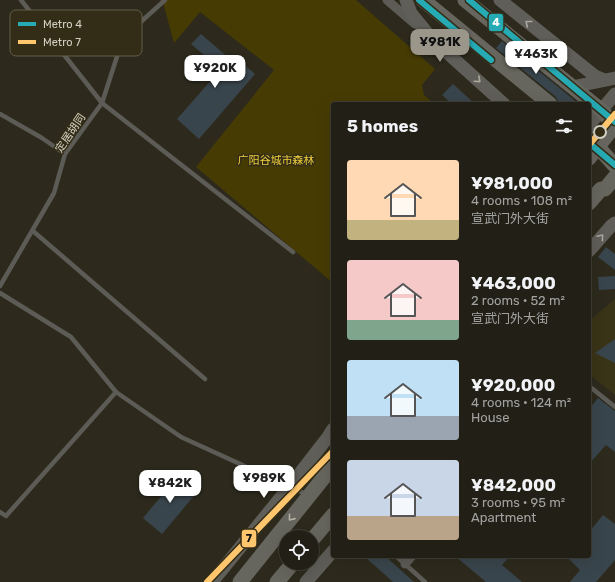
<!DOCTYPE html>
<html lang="en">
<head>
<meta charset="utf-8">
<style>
  :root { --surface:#222016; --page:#2a281f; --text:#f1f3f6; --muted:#a2a3a1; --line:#3f3e35; --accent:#9a978a }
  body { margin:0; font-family:Rubik,"Noto Sans SC",sans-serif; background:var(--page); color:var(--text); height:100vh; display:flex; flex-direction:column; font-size:15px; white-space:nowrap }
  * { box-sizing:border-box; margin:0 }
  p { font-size:13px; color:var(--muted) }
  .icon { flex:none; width:22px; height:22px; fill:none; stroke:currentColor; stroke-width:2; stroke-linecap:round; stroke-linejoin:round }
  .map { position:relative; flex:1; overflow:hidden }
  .panel { position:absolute; left:331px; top:102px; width:260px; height:456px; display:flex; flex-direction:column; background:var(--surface); border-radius:4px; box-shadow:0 4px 16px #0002,0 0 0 1px var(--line) }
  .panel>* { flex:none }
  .controls { position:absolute; left:279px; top:530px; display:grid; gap:8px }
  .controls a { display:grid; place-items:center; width:40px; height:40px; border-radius:50%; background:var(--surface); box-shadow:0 4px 16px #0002,0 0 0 1px var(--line); font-size:20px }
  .price { position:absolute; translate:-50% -34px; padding:0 9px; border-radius:8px; background:#fff; color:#222; font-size:13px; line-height:26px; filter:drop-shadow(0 1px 2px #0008) }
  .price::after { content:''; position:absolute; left:50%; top:24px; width:12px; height:9px; margin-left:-6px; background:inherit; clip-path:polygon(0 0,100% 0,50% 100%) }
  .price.active { background:var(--accent); color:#111 }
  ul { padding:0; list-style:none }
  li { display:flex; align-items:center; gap:12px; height:100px; padding:0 16px }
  li span { display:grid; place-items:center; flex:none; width:112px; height:80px; border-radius:4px; color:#555 }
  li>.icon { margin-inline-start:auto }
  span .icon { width:48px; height:48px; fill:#fffc; stroke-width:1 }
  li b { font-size:17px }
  h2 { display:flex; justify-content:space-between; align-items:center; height:48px; padding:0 16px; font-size:17px }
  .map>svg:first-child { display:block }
  .built { fill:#393317 }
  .green { fill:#473b04 }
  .building { fill:#39454c }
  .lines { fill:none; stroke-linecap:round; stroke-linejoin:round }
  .lane { stroke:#5d5b56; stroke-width:4.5 }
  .street { stroke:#5d5b56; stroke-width:9 }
  .secondary { stroke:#5f5e58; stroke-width:13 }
  .primary { stroke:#67665e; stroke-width:15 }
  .metro-1-casing { stroke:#332d17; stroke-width:9 }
  .metro-2-casing { stroke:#332d17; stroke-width:9 }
  .metro-1 { stroke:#26aab4; stroke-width:6 }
  .metro-2 { stroke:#ffc66e; stroke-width:6 }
  .oneway { stroke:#aba99e }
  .oneway2 { stroke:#b3b1a5 }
  .stop-dot { fill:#332d17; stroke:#d4d1c4; stroke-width:2 }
  .labels { text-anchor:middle; stroke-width:3; stroke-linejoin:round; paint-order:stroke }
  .street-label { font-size:11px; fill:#d4d1c4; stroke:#332d17 }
  .park-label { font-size:11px; fill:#edcd3b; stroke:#332d17 }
  .key { fill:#332d17; stroke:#635e4b; stroke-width:1 }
  .key-label { font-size:11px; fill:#d4d1c4 }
  .line-badge { stroke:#332d17; stroke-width:1.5 }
  .badge-label { font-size:11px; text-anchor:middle; font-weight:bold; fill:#fff }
  .pale-badge-label { font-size:11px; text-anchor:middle; font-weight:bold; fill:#111 }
</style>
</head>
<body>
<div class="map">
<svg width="615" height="582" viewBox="0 0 615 582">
  <rect width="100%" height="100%" fill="#2d2a1d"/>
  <polygon class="built" points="615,299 615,395 589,374 589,321"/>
  <polygon class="green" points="160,0 356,0 435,69 422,85 424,95 434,104 333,104 333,283 196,167 274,70 200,12 174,43 164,6"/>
  <g class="building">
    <polygon points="201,34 230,59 233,55 255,74 199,139 177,119 221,69 191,44"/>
    <polygon points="502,41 579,104 559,104 556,97 496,48"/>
    <polygon points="453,84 475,104 452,104 442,95"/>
    <polygon points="606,247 615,254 615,270 598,257"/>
    <polygon points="615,276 615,289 599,290 598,277"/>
    <polygon points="615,339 615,363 595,353"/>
    <polygon points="598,398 615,411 615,452 606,445 589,464 589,409"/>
    <polygon points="179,475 198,491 162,534 143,518"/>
    <polygon points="603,515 615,524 615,560 596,582 570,582 580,570 566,556 589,556 589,532"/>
    <polygon points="364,556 385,556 414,582 393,582"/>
    <polygon points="455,556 510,556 502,565 522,582 486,582"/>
  </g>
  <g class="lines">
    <g class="lane">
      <polyline points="21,0 102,103 293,252"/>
      <polyline points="0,114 42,138 65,154"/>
      <polyline points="33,231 205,379"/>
      <polyline points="0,286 54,193 65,154 102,103 123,38 165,0"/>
      <polyline points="0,293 71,337 116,392 181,437 308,495"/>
      <polyline points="589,386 615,407"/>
      <polyline points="0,512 6,516 116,392"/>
      <polyline points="396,556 425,582"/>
    </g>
    <g class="street">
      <polyline points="387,0 415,24"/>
      <polyline points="405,564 412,556"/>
    </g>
    <g class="secondary">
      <polyline points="406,0 411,13 433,40 504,104"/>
      <polyline points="500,0 595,76 604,80"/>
      <polyline points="572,87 615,78"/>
      <polyline points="589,125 615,94"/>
      <polyline points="589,251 611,226 615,223"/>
      <polyline points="212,582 290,486 328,437 333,429"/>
      <polyline points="306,582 333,551"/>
    </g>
    <g class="primary">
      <polyline points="423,0 550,104"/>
      <polyline points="465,0 601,110 615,126"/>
      <polyline points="589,137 615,166"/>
      <polyline points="589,158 615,125"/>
      <polyline points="589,203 601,189 605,189 615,177"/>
      <polyline points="312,540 333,515"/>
      <polyline points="240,582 333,466"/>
      <polyline points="277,582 293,563"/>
    </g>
    <defs>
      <g id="metro-1">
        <polyline points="419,0 491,60"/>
        <polyline points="469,0 615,122"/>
        <polyline points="589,143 615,165"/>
      </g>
      <g id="metro-2">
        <polyline points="589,145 615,114"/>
        <polyline points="207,582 333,451"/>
      </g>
    </defs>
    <use href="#metro-1" class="metro-1-casing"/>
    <use href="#metro-2" class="metro-2-casing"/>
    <use href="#metro-1" class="metro-1"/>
    <use href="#metro-2" class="metro-2"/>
  </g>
  <defs><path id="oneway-chevron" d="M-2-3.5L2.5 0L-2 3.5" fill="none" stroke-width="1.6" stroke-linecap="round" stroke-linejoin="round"/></defs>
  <g class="oneway">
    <use href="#oneway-chevron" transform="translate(528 23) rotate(-141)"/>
    <use href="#oneway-chevron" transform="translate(478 80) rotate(42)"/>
    <use href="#oneway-chevron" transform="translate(601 237) rotate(-50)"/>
  </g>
  <use class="oneway2" href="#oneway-chevron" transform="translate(291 518) rotate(129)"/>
  <circle class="stop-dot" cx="600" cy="132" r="6"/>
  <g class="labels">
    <g class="street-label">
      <text transform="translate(70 133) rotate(-56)" y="4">定居胡同</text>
    </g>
    <g class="park-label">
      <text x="276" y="164">广阳谷城市森林</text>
    </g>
  </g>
  <rect x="10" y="10" width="132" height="46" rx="6" class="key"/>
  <rect x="18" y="22" width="18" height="4" fill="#26aab4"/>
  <rect x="18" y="40" width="18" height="4" fill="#ffc66e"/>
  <g class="key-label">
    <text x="43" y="28">Metro 4</text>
    <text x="43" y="46">Metro 7</text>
  </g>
  <g class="line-badge">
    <rect x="488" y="13" width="16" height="19" rx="4" fill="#26aab4"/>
    <rect x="241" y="529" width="16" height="19" rx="4" fill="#ffc66e"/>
  </g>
  <g class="badge-label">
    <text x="496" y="26">4</text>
  </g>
  <g class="pale-badge-label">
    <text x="249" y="542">7</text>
  </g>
</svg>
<div class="controls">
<a><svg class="icon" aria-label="locate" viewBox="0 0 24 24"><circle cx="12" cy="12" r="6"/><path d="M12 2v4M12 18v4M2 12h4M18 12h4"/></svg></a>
</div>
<b class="price active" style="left:440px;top:63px">¥981K</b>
<b class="price" style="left:536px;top:75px">¥463K</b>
<b class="price" style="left:215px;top:89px">¥920K</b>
<b class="price" style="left:264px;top:499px">¥989K</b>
<b class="price" style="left:170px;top:504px">¥842K</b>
<section class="panel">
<h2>5 homes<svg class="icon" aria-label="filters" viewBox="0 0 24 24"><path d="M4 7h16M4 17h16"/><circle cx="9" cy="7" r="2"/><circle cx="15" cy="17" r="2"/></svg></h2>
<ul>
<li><span style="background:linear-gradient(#ffd9b3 75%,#c2b280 0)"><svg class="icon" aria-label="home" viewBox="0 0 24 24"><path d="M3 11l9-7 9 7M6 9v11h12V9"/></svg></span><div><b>¥981,000</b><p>4 rooms · 108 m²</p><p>宣武门外大街</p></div></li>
<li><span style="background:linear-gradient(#f6c9c9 75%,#7fa58c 0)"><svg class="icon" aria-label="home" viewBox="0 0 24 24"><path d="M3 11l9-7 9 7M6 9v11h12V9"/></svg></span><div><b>¥463,000</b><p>2 rooms · 52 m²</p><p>宣武门外大街</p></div></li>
<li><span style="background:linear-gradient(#bfe0f5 70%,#9aa5b1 0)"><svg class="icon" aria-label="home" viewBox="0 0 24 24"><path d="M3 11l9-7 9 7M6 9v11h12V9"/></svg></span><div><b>¥920,000</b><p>4 rooms · 124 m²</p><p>House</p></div></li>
<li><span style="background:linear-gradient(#c9d6e8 70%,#b9a48a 0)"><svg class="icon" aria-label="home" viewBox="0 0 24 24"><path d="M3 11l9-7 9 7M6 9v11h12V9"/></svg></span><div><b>¥842,000</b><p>3 rooms · 95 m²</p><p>Apartment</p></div></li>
</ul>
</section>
</div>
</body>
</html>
